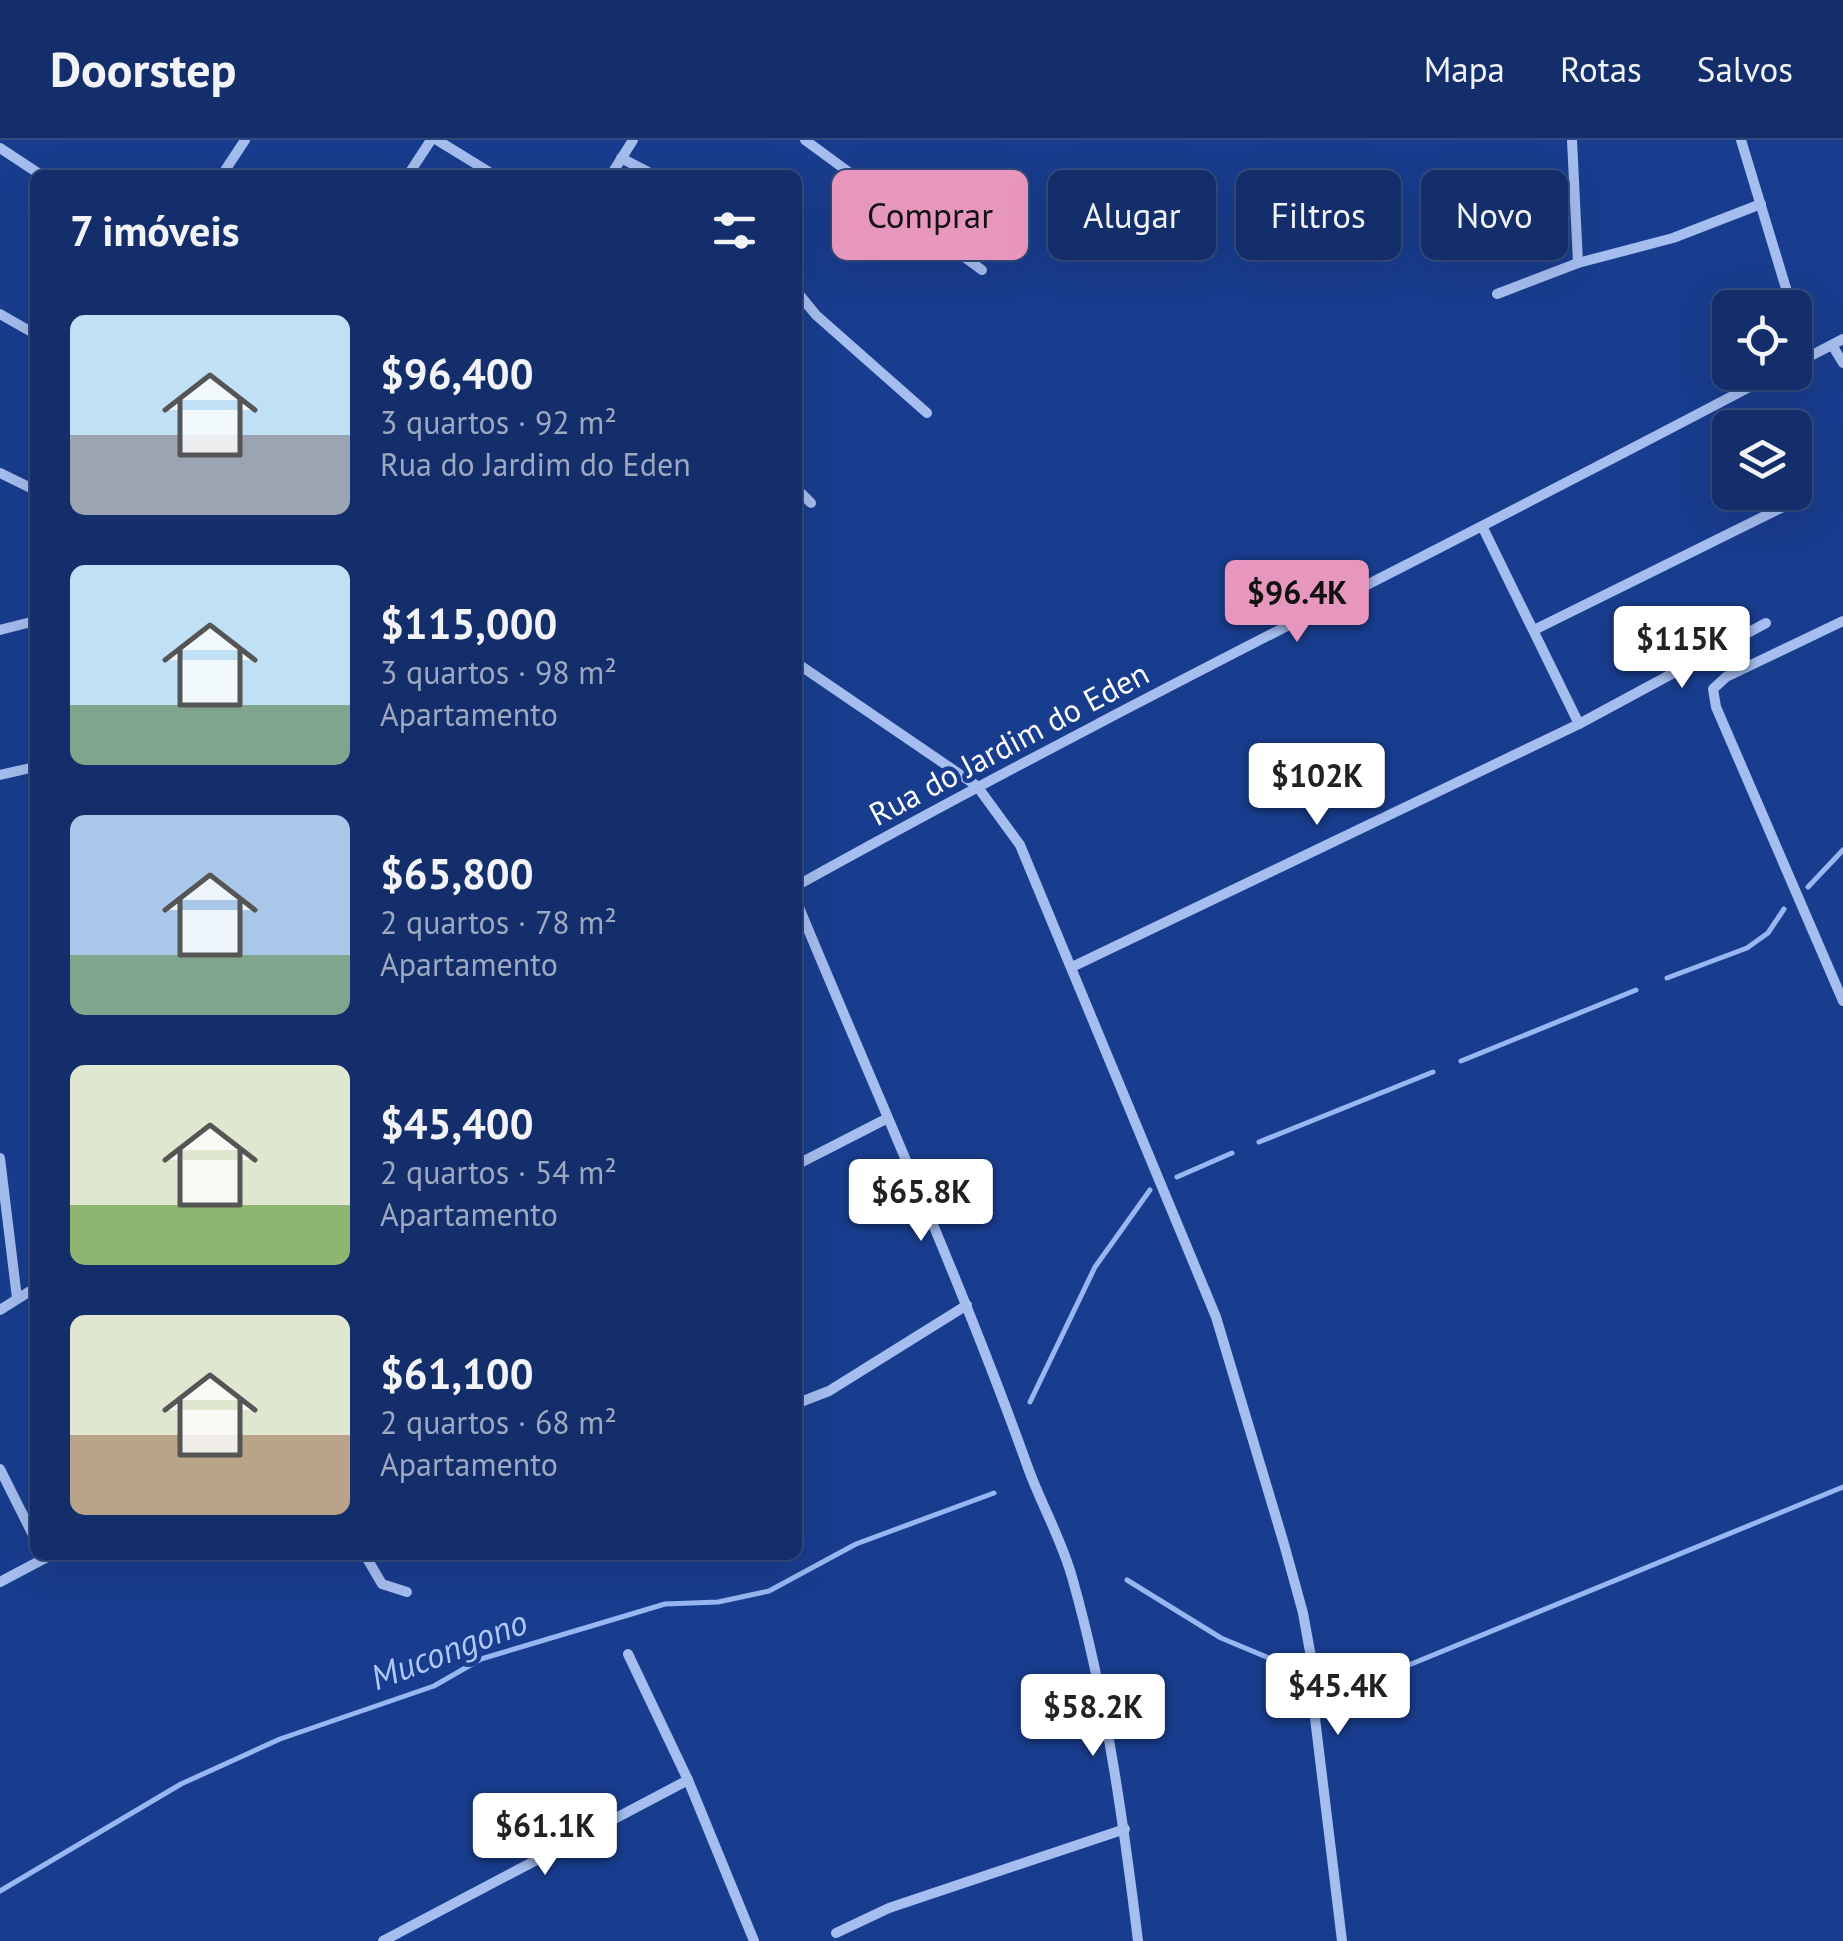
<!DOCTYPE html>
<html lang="pt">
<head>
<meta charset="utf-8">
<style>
  :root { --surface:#132e6a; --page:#203a72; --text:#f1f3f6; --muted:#9da8c1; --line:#324a7e; --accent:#e797bd }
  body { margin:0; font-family:"PT Sans",sans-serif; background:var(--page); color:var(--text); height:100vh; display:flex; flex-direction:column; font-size:38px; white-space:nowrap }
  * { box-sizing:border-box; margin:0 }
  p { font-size:32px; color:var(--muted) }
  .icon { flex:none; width:55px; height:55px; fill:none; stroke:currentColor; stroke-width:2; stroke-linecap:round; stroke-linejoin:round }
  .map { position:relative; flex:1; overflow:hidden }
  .sheet { position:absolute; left:30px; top:30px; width:772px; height:1390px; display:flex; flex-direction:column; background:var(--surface); border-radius:15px; box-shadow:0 10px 40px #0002,0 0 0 2px var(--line) }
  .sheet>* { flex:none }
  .guide { position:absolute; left:832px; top:30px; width:860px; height:90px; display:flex; gap:20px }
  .fabs { position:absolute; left:1712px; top:150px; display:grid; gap:20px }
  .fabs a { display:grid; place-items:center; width:100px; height:100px; border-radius:15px; background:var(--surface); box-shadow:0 10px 40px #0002,0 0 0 2px var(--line); font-size:50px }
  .price { position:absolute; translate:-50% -85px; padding:0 22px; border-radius:10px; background:#fff; color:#222; font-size:32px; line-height:65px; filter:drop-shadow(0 2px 5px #0008) }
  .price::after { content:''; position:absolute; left:50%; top:60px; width:30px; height:22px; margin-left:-15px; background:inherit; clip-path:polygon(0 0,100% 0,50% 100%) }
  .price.selected { background:var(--accent); color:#111 }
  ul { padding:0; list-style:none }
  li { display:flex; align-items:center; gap:30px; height:250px; padding:0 40px }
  li span { display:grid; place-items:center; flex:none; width:280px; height:200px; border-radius:15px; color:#555 }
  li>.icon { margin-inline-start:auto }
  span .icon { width:120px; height:120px; fill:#fffc; stroke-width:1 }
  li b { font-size:42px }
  h2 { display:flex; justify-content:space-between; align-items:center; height:120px; padding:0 40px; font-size:42px }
  .tag { padding:0 35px; border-radius:15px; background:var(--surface); box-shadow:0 10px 40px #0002,0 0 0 2px var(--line); font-size:35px; line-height:90px }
  .tag.selected { background:var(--accent); color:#111 }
  header { display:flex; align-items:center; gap:60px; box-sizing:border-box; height:140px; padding:0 50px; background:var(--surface); border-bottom:2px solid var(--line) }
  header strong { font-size:48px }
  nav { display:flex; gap:55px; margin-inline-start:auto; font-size:35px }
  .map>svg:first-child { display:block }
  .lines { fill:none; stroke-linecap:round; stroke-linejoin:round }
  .stream { stroke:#98b6f1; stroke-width:5 }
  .minor { stroke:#a5bdef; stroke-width:10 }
  .labels { text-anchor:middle; stroke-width:9; stroke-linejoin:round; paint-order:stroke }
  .street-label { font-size:32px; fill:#fff; stroke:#193d8e }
  .water-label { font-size:35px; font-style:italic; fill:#b1c8f6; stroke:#193d8e }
</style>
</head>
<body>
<header>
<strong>Doorstep</strong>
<nav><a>Mapa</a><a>Rotas</a><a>Salvos</a></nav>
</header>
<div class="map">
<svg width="1843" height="1801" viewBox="0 0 1843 1801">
  <rect width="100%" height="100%" fill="#193d8e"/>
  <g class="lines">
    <g class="stream">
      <polyline points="1808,747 1843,710"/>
      <polyline points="1667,838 1747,808 1768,793 1784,769"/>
      <polyline points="1461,921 1636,850"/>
      <polyline points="1259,1002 1433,932"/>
      <polyline points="1177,1037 1232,1013"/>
      <polyline points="1030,1262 1095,1127 1150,1050"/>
      <polyline points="1127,1440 1221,1498 1300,1531"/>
      <polyline points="1327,1540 1351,1543 1382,1536 1843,1347"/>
      <polyline points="0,1751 181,1644 280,1599 434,1546 481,1519 665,1464 718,1462 769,1451 856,1404 994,1353"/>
    </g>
    <g class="minor">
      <polyline points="437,0 494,35"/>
      <polyline points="805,0 982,130"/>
      <polyline points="1572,0 1578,123"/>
      <polyline points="1741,0 1792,168"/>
      <polyline points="0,8 41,35"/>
      <polyline points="621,18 654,35"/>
      <polyline points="222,35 245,0"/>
      <polyline points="408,35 431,0"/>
      <polyline points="611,35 633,0"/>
      <polyline points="798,153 816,175 927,273"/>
      <polyline points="1497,154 1578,123 1673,98 1761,64"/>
      <polyline points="0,174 35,194"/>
      <polyline points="1795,177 1807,217"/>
      <polyline points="1832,205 1843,223"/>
      <polyline points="1795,224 1843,199"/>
      <polyline points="0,333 35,350"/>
      <polyline points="798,350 811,363"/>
      <polyline points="1483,388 1579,584"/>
      <polyline points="1843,481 1726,537 1713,549 1716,567 1843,861"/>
      <polyline points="0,490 35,481"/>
      <polyline points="1534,490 1787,365"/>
      <polyline points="798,524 977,646 1020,705 1216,1177 1284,1404 1303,1473 1315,1539 1315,1578 1342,1801"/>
      <polyline points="0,635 35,627"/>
      <path d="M798,745C1120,566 1452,405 1778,232"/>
      <path d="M798,765C875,951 959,1135 1027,1325C1040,1362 1061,1398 1072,1437C1106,1557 1123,1678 1138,1801"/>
      <polyline points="1072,827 1579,584 1766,483"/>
      <polyline points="0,1018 17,1158"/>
      <polyline points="798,1024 886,979"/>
      <polyline points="0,1170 35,1148"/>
      <polyline points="798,1263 829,1251 967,1165"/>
      <polyline points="0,1329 35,1399"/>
      <polyline points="365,1415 382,1444 407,1452"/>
      <polyline points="561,1415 561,1416"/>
      <polyline points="0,1442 51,1415"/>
      <polyline points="628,1514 688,1640 754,1801"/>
      <polyline points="836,1793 889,1768 1125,1689"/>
      <polyline points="383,1801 688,1640"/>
    </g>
  </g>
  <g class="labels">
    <g class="street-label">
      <text transform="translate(1009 604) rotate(-28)" y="11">Rua do Jardim do Eden</text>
    </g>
    <g class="water-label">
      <text transform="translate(449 1510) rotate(-21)" y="12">Mucongono</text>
    </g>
  </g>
</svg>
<div class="fabs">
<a><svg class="icon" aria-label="locate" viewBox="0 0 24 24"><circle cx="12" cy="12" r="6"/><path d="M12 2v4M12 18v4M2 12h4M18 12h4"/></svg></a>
<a><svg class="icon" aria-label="layers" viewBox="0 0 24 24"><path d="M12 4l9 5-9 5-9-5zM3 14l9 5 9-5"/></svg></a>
</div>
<b class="price selected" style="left:1297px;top:505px">$96.4K</b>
<b class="price" style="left:1682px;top:551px">$115K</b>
<b class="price" style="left:1317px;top:688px">$102K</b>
<b class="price" style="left:921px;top:1104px">$65.8K</b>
<b class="price" style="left:1338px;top:1598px">$45.4K</b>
<b class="price" style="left:1093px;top:1619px">$58.2K</b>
<b class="price" style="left:545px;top:1738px">$61.1K</b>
<div class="guide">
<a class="tag selected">Comprar</a>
<a class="tag">Alugar</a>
<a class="tag">Filtros</a>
<a class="tag">Novo</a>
</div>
<section class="sheet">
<h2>7 imóveis<svg class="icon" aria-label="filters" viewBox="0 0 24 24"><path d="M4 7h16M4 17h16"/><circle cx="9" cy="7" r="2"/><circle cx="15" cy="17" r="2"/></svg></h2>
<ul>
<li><span style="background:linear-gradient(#bfe0f5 60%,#9aa5b1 0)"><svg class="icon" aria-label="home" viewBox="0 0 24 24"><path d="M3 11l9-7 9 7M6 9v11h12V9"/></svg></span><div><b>$96,400</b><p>3 quartos · 92 m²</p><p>Rua do Jardim do Eden</p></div></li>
<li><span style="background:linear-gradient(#bfe0f5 70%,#7fa58c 0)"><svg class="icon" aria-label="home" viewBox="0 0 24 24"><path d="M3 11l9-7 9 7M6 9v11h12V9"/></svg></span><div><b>$115,000</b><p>3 quartos · 98 m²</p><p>Apartamento</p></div></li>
<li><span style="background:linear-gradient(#a9c7e8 70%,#7fa58c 0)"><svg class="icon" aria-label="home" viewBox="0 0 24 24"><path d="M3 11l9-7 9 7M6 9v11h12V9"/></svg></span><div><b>$65,800</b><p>2 quartos · 78 m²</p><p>Apartamento</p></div></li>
<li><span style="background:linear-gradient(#dfe7d0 70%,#8fb573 0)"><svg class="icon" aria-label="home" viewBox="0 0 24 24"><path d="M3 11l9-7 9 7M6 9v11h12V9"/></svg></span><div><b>$45,400</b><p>2 quartos · 54 m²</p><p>Apartamento</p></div></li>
<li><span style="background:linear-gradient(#dfe7d0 60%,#b9a48a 0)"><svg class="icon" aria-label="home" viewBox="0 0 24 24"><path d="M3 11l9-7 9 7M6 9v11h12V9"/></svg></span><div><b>$61,100</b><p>2 quartos · 68 m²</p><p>Apartamento</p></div></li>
</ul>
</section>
</div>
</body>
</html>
